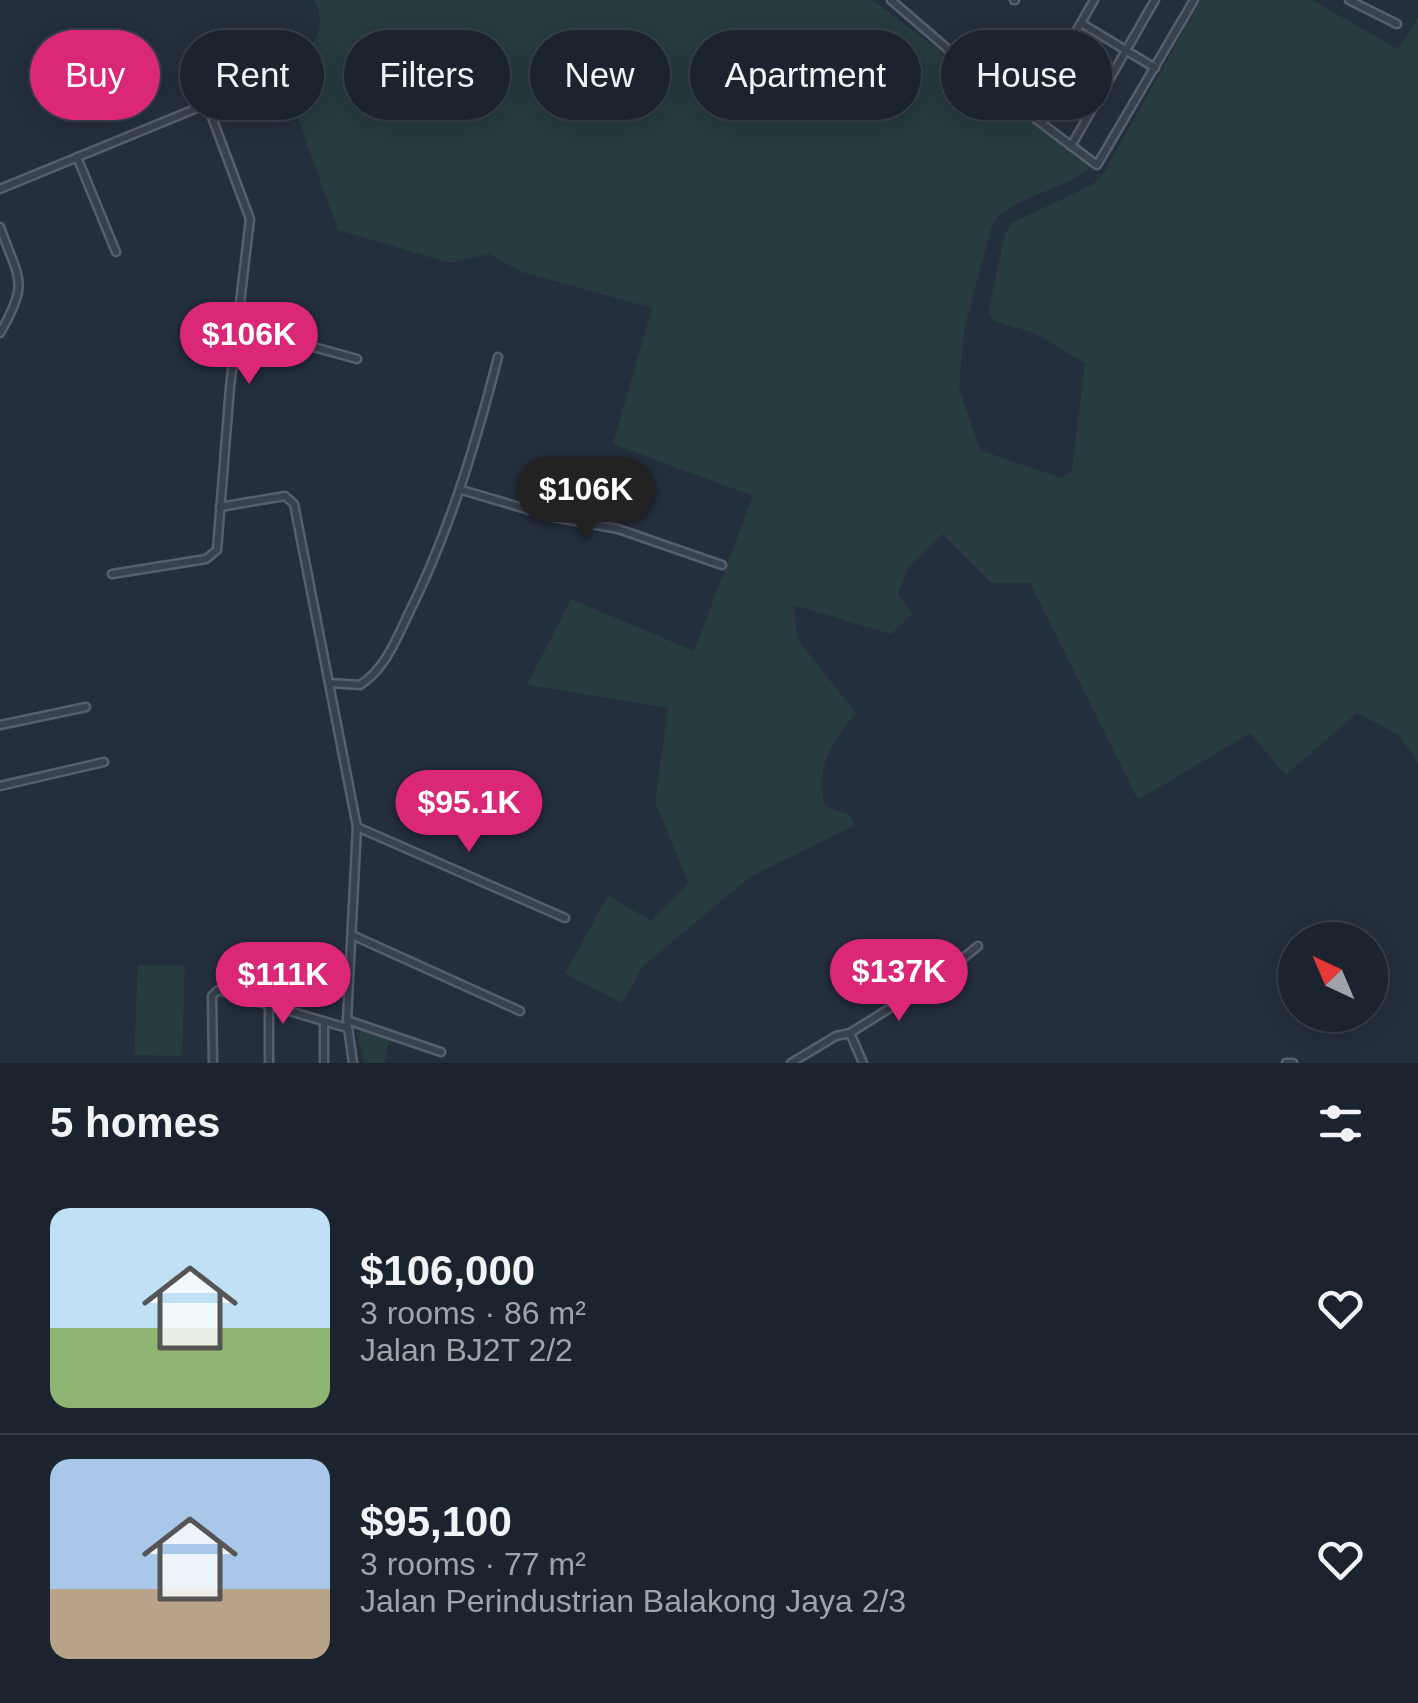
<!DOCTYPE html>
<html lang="en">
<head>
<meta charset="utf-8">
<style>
  :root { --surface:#1b232e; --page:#282f3a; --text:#f1f3f6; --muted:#a0a4aa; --line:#39404a; --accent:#db2777 }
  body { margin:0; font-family:Helvetica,sans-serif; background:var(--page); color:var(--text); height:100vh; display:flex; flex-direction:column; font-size:38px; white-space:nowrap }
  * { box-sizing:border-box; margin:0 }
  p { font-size:32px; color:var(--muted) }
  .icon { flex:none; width:55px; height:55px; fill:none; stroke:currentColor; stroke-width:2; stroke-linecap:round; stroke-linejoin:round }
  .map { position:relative; height:1063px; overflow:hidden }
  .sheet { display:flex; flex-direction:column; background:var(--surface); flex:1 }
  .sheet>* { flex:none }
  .banner { position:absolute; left:30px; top:30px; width:1360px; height:90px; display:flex; gap:20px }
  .needle { width:65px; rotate:316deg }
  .fabs { position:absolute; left:1278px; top:922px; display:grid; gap:20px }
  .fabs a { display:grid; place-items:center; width:110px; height:110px; border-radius:50%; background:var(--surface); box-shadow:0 5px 25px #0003,0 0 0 2px var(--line); font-size:50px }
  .price { position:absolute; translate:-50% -85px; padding:0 22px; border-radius:35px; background:var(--accent); color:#fff; font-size:32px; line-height:65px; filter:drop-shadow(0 2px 5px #0008) }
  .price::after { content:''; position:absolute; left:50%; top:60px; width:30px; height:22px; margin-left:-15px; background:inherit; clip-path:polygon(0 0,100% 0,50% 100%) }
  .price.selected { background:#222; color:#fff }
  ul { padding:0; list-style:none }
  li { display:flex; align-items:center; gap:30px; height:250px; padding:0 50px }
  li+li { border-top:2px solid var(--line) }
  li span { display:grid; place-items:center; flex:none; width:280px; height:200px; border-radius:20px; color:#555 }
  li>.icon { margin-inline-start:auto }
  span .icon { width:120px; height:120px; fill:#fffc; stroke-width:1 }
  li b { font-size:42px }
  h2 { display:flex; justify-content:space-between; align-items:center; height:120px; padding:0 50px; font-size:42px }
  .chip { padding:0 35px; border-radius:45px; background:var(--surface); box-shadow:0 5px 25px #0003,0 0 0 2px var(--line); font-size:35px; line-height:90px }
  .chip.selected { background:var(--accent); color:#fff }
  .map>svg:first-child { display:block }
  .green { fill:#263c3f }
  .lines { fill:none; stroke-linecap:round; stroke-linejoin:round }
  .minor-casing { stroke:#565f6c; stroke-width:11 }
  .minor { stroke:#38414e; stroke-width:6 }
</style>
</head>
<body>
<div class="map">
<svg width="1418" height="1063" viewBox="0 0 1418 1063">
  <rect width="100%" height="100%" fill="#242f3e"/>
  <g class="green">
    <path d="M315,0H872L1093,165C1064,192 1019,193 993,222L964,329L959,388L980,450L1061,478L1072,471L1085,363L1034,333L994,321L988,313L1005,234L1011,223L1092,185L1103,174L1201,0H1312L1398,49L1418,18V763L1399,735L1357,713L1286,775L1250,733L1138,800L1030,583H992L943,534L908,568L898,595L913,614L891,634L793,605L798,640L856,713C832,741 814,768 825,806L850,815L854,826L750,877L643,966L622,1003L565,974L608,895L651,921L688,883L655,802L668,708L527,685L571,599L694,651L753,496L613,444L652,308L522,272L489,254L450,263L338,230L281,72C308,49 330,38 315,0Z"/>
    <polygon points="138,965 185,966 182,1056 134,1055"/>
    <polygon points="362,1030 390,1037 384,1063 364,1063 357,1032"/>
  </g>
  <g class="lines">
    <defs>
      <g id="minor">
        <polyline points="891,0 986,82 1028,114"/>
        <polyline points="1014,0 1015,0"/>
        <polyline points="1094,0 1029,114 1097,165 1194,0"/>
        <polyline points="1349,0 1397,24"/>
        <polyline points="1081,23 1155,68"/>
        <polyline points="1071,146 1155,0"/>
        <polyline points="77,157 116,252"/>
        <polyline points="0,189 241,90"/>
        <path d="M0,227C19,281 30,281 0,333"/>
        <polyline points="238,326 357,359"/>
        <polyline points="462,490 553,517 618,529 722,565"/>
        <polyline points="220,507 285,496 294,504 357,827 347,1020 353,1063"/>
        <polyline points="112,574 206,559 217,550 230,387 250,219 207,104"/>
        <path d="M329,683L360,685C384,670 395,642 407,617C449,533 475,447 498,357"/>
        <polyline points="0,725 86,707"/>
        <polyline points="0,786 104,762"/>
        <polyline points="357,827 565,918"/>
        <polyline points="352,935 520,1011"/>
        <polyline points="347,1020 441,1052"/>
        <polyline points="850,1033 863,1063"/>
        <polyline points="213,1063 212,996 218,990 347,1028"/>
        <polyline points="269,1063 269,1004"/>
        <polyline points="324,1063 324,1022"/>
        <polyline points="791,1063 836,1036 850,1033 943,975 978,946"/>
        <polyline points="1286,1063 1293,1063"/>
      </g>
    </defs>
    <use href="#minor" class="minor-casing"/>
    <use href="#minor" class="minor"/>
  </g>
</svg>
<div class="fabs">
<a><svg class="needle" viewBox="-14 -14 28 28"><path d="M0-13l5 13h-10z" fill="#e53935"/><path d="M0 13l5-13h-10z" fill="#a0a4aa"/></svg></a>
</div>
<b class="price" style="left:249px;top:387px">$106K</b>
<b class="price selected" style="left:586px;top:542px">$106K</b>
<b class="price" style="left:469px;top:855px">$95.1K</b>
<b class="price" style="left:899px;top:1024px">$137K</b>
<b class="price" style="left:283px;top:1027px">$111K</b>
<div class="banner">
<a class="chip selected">Buy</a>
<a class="chip">Rent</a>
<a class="chip">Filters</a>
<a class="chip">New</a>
<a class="chip">Apartment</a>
<a class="chip">House</a>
</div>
</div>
<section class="sheet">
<h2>5 homes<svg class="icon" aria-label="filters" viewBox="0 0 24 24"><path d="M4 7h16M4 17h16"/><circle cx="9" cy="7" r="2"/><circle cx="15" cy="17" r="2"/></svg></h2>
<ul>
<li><span style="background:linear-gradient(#bfe0f5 60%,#8fb573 0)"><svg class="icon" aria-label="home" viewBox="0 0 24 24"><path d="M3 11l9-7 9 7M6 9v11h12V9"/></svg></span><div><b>$106,000</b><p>3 rooms · 86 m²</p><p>Jalan BJ2T 2/2</p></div><svg class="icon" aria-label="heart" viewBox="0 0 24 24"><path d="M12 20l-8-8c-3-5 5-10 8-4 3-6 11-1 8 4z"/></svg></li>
<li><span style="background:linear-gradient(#a9c7e8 65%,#b9a48a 0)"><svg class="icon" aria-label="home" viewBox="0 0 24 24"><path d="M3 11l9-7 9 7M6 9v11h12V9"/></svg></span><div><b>$95,100</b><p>3 rooms · 77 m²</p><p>Jalan Perindustrian Balakong Jaya 2/3</p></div><svg class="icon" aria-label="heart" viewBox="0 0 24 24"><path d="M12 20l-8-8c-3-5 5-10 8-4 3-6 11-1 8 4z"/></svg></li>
</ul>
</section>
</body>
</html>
